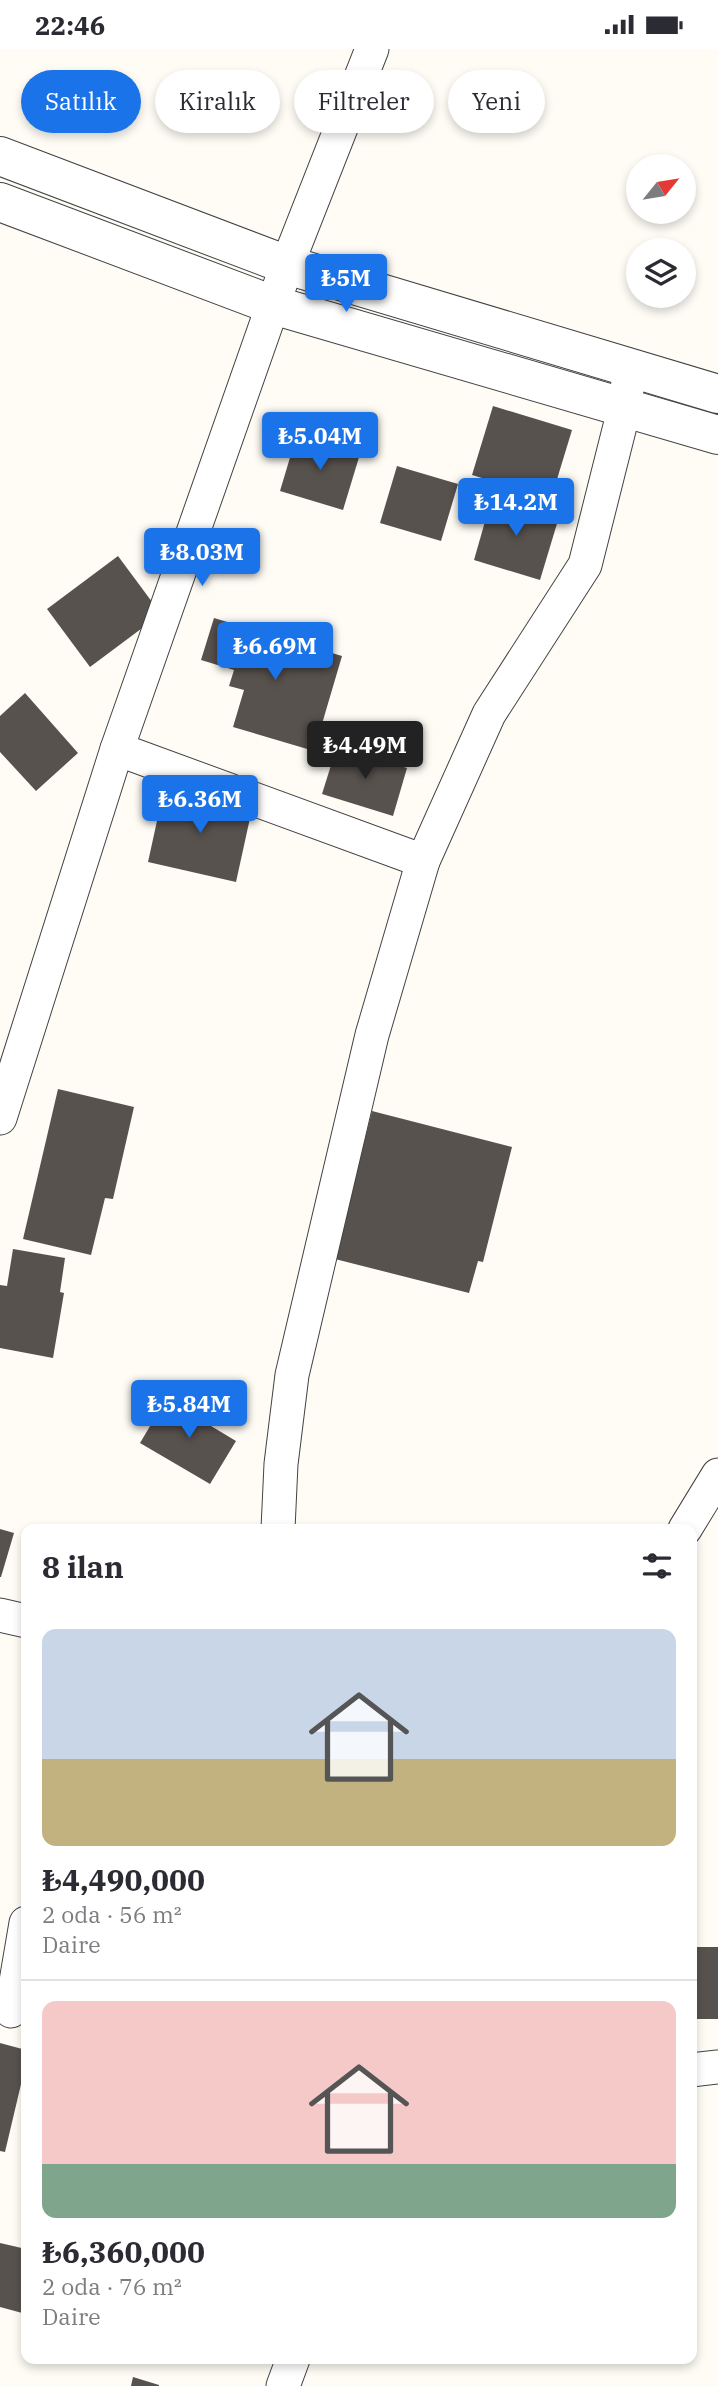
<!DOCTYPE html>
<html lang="tr">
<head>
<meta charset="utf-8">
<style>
  :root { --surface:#fff; --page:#f2f2f3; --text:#2b2b33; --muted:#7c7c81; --line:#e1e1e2; --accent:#1a73e8 }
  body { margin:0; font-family:"IBM Plex Serif",serif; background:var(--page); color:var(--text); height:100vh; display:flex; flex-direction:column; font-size:26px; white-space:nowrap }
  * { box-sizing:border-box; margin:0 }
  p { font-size:23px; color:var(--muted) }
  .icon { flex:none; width:38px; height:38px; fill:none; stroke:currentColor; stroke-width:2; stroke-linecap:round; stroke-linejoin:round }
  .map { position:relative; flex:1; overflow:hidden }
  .side { position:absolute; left:21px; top:1475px; width:676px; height:840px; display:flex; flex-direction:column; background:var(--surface); border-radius:14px; box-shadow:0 4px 10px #0003 }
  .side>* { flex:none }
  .top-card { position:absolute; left:21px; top:21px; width:677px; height:63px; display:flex; gap:14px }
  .needle { width:46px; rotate:60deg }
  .tools { position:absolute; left:626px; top:105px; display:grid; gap:14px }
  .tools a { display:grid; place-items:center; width:70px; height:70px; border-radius:50%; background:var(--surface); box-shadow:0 4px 10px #0003; font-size:35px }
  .price { position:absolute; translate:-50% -60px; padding:0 16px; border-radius:7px; background:var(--accent); color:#fff; font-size:23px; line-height:46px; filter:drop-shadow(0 2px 4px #0008) }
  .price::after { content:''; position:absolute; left:50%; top:42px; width:21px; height:16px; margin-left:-10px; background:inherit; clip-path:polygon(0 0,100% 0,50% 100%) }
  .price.active { background:#222; color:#fff }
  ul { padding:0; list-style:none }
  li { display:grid; align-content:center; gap:14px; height:371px; padding:0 21px }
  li+li { border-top:2px solid var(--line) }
  li span { display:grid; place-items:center; height:217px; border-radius:14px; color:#555 }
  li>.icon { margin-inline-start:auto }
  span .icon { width:126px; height:126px; fill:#fffc; stroke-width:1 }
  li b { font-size:30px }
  h2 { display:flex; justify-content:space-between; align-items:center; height:84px; padding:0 21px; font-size:30px }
  .chip { padding:0 24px; border-radius:32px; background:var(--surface); box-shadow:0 4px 10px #0003; font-size:24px; line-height:63px }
  .chip.active { background:var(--accent); color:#fff }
  .status { display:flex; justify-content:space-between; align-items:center; height:49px; padding:0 35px; background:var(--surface); direction:ltr }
  .status svg { height:19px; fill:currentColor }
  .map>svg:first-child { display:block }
  .building { fill:#58524e }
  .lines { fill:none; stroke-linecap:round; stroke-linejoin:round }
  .minor-casing { stroke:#434343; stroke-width:35 }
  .tertiary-casing { stroke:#434343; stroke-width:40 }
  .minor { stroke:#fff; stroke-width:33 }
  .tertiary { stroke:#fff; stroke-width:38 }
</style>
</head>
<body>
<div class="status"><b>22:46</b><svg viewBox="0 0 49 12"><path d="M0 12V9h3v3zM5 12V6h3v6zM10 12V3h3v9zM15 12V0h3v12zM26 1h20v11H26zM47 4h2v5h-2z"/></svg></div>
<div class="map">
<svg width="718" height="2337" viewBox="0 0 718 2337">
  <rect width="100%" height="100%" fill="#fefcf5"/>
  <g class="building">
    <polygon points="493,357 572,381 551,450 472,426"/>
    <polygon points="297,385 360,405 343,461 280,442"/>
    <polygon points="397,417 458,435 441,492 380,474"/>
    <polygon points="492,448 559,468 540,531 474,511"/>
    <polygon points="118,507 161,565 90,618 47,560"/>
    <polygon points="214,569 342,607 314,702 233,678 244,641 229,637 234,621 201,611"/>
    <polygon points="25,644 78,704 36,742 0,703 0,667"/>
    <polygon points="337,697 407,719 393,767 322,745"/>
    <polygon points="164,740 252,760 236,833 148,813"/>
    <polygon points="58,1040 134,1058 113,1150 105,1149 91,1206 23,1190"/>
    <polygon points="372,1062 512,1098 483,1213 478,1212 469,1244 335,1210"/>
    <polygon points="13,1200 65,1209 60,1243 64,1244 53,1309 0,1299 0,1236 7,1237"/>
    <polygon points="194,1351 218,1365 211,1377 236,1392 210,1435 140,1394 165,1352 186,1365"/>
    <polygon points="0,1480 14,1484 1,1528 0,1528"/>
    <rect x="691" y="1898" width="27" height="72"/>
    <polygon points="0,1994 26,2001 26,2014 5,2103 0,2102"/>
    <polygon points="0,2194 26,2200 26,2265 0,2258"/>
    <polygon points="133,2328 159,2336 159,2337 131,2337"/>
  </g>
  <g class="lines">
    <defs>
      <g id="minor">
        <polyline points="117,700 423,812"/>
        <polyline points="0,1069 117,700 287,216 372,0"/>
        <polyline points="278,1480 281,1415 292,1326 372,986 423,812 489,665 585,516 624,361 628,333"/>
        <polyline points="685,1480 718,1426"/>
        <polyline points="0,1566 26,1572"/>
        <polyline points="11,1962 26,1874"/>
        <polyline points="691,2021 718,2018"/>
        <polyline points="283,2337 293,2310"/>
      </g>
      <g id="tertiary">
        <polyline points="0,107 287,216 718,345"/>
        <polyline points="0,153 273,256 718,386"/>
      </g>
    </defs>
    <use href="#minor" class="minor-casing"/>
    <use href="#tertiary" class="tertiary-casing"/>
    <use href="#minor" class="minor"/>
    <use href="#tertiary" class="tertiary"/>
  </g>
</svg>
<div class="tools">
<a><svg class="needle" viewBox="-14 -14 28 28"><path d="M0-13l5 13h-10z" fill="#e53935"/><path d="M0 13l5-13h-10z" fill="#7c7c81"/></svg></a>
<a><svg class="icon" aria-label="layers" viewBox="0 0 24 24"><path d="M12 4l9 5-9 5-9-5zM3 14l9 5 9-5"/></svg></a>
</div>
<b class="price" style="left:346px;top:265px">₺5M</b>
<b class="price" style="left:320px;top:423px">₺5.04M</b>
<b class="price" style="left:516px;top:489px">₺14.2M</b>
<b class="price" style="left:202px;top:539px">₺8.03M</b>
<b class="price" style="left:275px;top:633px">₺6.69M</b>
<b class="price active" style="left:365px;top:732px">₺4.49M</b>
<b class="price" style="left:200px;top:786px">₺6.36M</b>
<b class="price" style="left:189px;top:1391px">₺5.84M</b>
<div class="top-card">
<a class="chip active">Satılık</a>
<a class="chip">Kiralık</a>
<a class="chip">Filtreler</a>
<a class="chip">Yeni</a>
</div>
<section class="side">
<h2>8 ilan<svg class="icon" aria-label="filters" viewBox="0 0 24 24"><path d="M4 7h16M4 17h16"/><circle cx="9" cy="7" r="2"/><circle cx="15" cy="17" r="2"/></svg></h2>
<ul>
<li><span style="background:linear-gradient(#c9d6e8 60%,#c2b280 0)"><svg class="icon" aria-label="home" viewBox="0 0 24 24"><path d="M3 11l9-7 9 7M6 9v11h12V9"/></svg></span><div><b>₺4,490,000</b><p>2 oda · 56 m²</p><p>Daire</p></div></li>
<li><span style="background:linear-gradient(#f6c9c9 75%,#7fa58c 0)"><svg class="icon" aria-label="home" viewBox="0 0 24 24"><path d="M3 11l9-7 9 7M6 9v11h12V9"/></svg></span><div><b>₺6,360,000</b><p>2 oda · 76 m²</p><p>Daire</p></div></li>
</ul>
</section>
</div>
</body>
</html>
